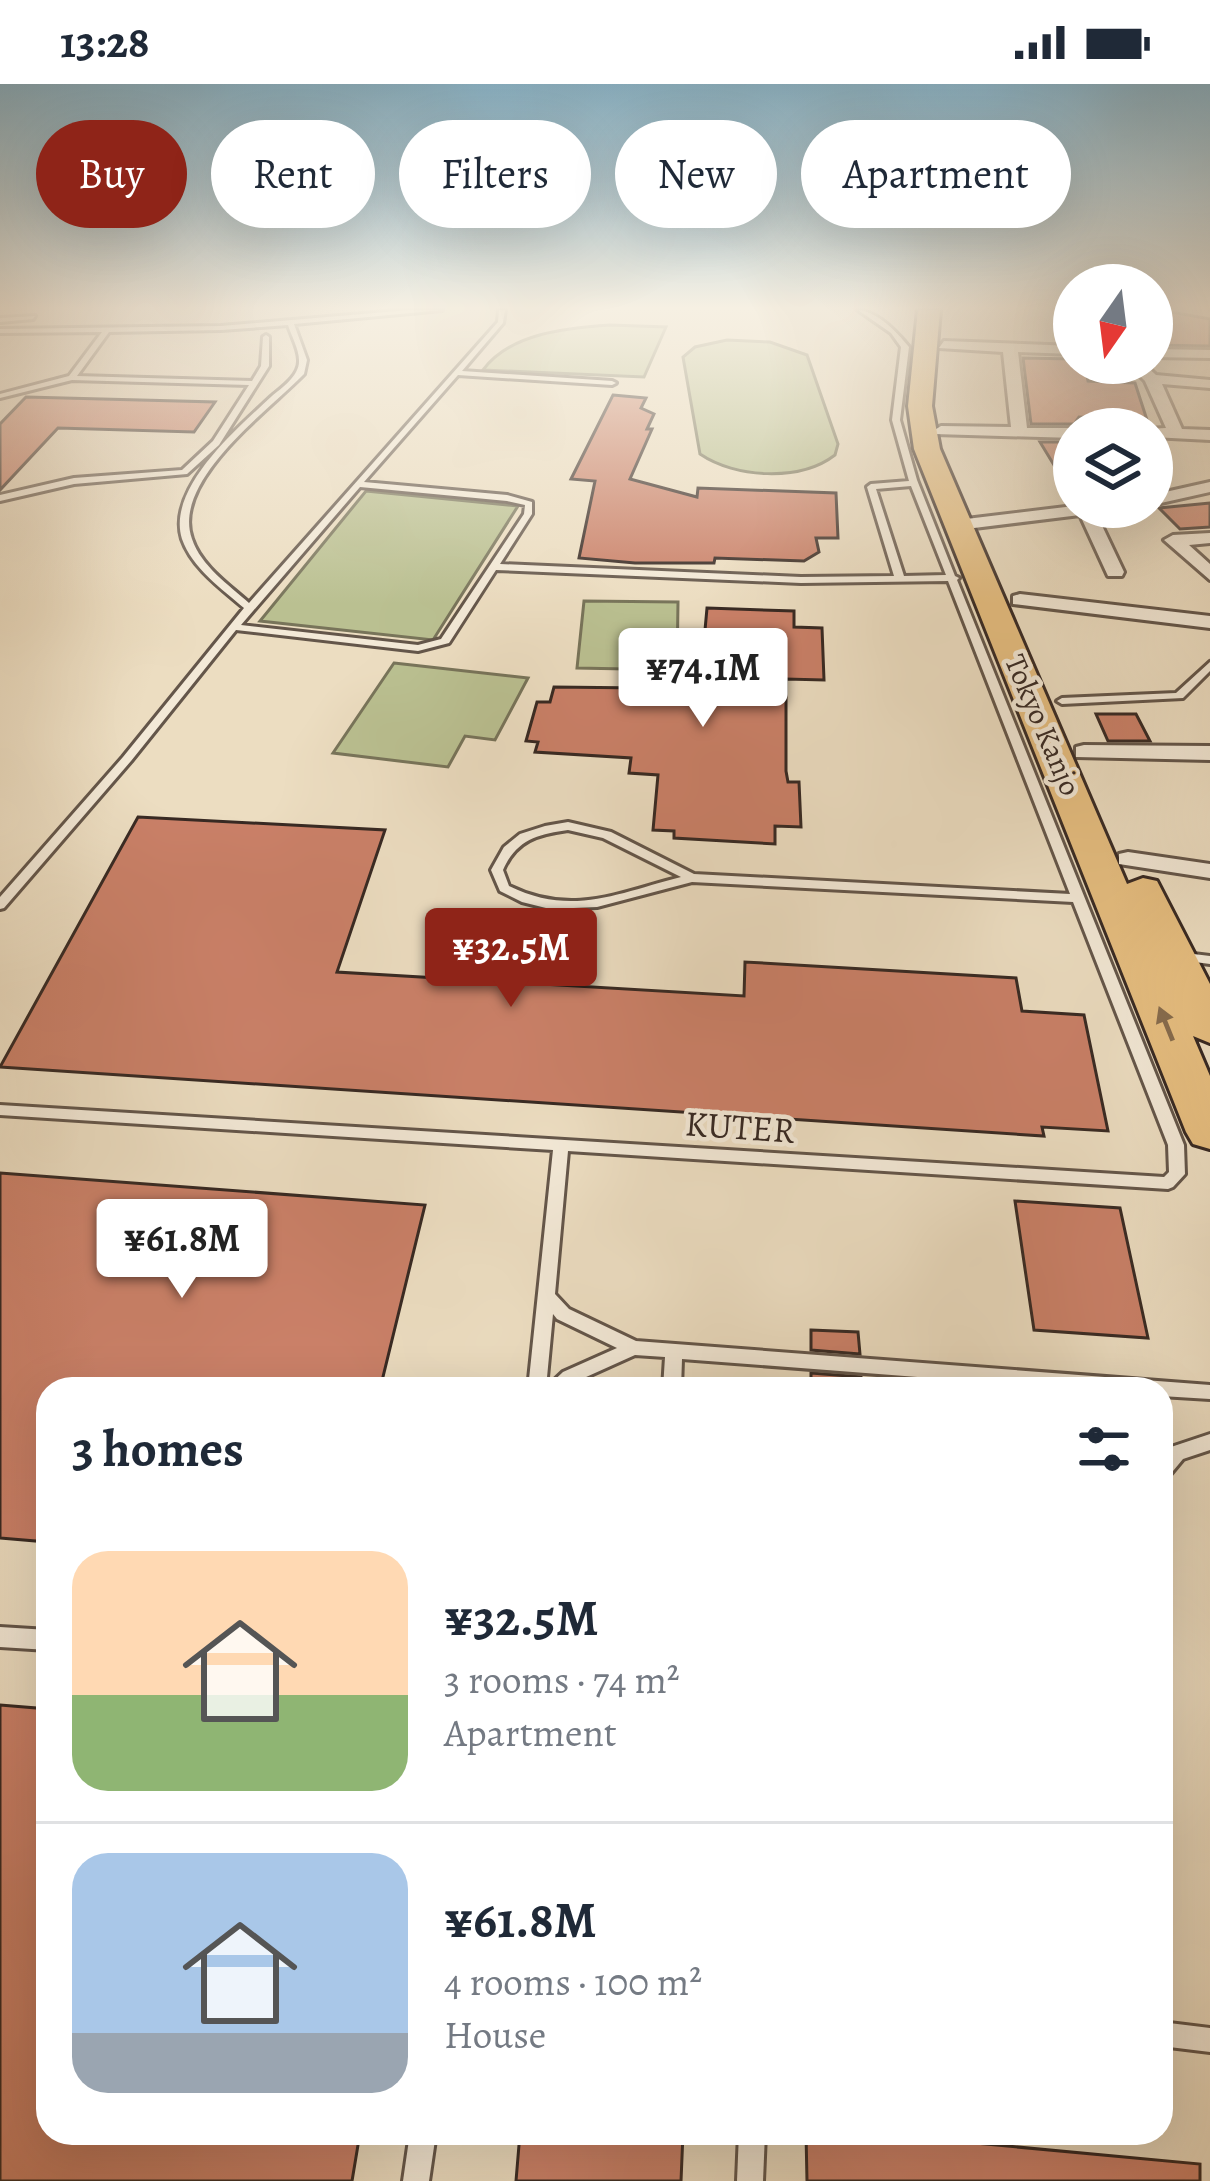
<!DOCTYPE html>
<html lang="en">
<head>
<meta charset="utf-8">
<style>
  :root { --surface:#fff; --page:#f2f2f3; --text:#1f2937; --muted:#747a83; --line:#e0e1e3; --accent:#8f2418 }
  body { margin:0; font-family:Alegreya,serif; background:var(--page); color:var(--text); height:100vh; display:flex; flex-direction:column; font-size:45px; white-space:nowrap }
  * { box-sizing:border-box; margin:0 }
  p { font-size:39px; color:var(--muted) }
  .icon { flex:none; width:66px; height:66px; fill:none; stroke:currentColor; stroke-width:2; stroke-linecap:round; stroke-linejoin:round }
  .map { position:relative; flex:1; overflow:hidden }
  .panel { position:absolute; left:36px; top:1293px; width:1137px; height:768px; display:flex; flex-direction:column; background:var(--surface); border-radius:36px; box-shadow:0 12px 48px #0002 }
  .panel>* { flex:none }
  .top-card { position:absolute; left:36px; top:36px; width:1140px; height:108px; display:flex; gap:24px }
  .needle { width:78px; rotate:194deg }
  .tools { position:absolute; left:1053px; top:180px; display:grid; gap:24px }
  .tools a { display:grid; place-items:center; width:120px; height:120px; border-radius:50%; background:var(--surface); box-shadow:0 12px 48px #0002; font-size:60px }
  .price { position:absolute; translate:-50% -102px; padding:0 27px; border-radius:12px; background:#fff; color:#222; font-size:39px; line-height:78px; filter:drop-shadow(0 3px 6px #0008) }
  .price::after { content:''; position:absolute; left:50%; top:72px; width:36px; height:27px; margin-left:-18px; background:inherit; clip-path:polygon(0 0,100% 0,50% 100%) }
  .price.on { background:var(--accent); color:#fff }
  ul { padding:0; list-style:none }
  li { display:flex; align-items:center; gap:36px; height:300px; padding:0 36px }
  li+li { border-top:3px solid var(--line) }
  li span { display:grid; place-items:center; flex:none; width:336px; height:240px; border-radius:36px; color:#555 }
  li>.icon { margin-inline-start:auto }
  span .icon { width:144px; height:144px; fill:#fffc; stroke-width:1 }
  li b { font-size:51px }
  h2 { display:flex; justify-content:space-between; align-items:center; height:144px; padding:0 36px; font-size:51px }
  .tag { padding:0 42px; border-radius:54px; background:var(--surface); box-shadow:0 12px 48px #0002; font-size:42px; line-height:108px }
  .tag.on { background:var(--accent); color:#fff }
  .status { display:flex; justify-content:space-between; align-items:center; height:84px; padding:0 60px; background:var(--surface); direction:ltr }
  .status svg { height:33px; fill:currentColor }
  .map>svg:first-child { display:block }
  .green { fill:#bac091; stroke:#78745a; stroke-width:3 }
  .building { fill:#ca8068; stroke:#372923; stroke-width:3 }
  .lines { fill:none; stroke-linecap:round; stroke-linejoin:round }
  .service-casing { stroke:#64564a; stroke-width:6 }
  .minor-casing { stroke:#64564a; stroke-width:6 }
  .trunk-casing { stroke:#372923; stroke-width:6 }
  .service { fill:#f3e9d7; fill-rule:evenodd }
  .minor { fill:#f3e9d7; fill-rule:evenodd }
  .trunk { fill:#e6be80; fill-rule:evenodd }
  .oneway { fill:#866c4d }
  .labels { text-anchor:middle; stroke-width:9; stroke-linejoin:round; paint-order:stroke }
  .far-street-label { font-size:30px; fill:#372923; stroke:#f3e9d7 }
  .street-label { font-size:36px; fill:#372923; stroke:#f3e9d7 }
</style>
</head>
<body>
<div class="status"><b>13:28</b><svg viewBox="0 0 49 12"><path d="M0 12V9h3v3zM5 12V6h3v6zM10 12V3h3v9zM15 12V0h3v12zM26 1h20v11H26zM47 4h2v5h-2z"/></svg></div>
<div class="map">
<svg width="1210" height="2097" viewBox="0 0 1210 2097">
  <rect width="100%" height="100%" fill="#ecddc1"/>
  <filter id="stains"><feTurbulence type="fractalNoise" baseFrequency=".00167" numOctaves="4"/><feColorMatrix values="0 0 0 0 .2 0 0 0 0 .09 0 0 0 0 .02 0 0 0 .5 -.17"/></filter>
  <radialGradient id="worn" r=".72"><stop offset=".6" stop-color="#630" stop-opacity="0"/><stop offset="1" stop-color="#630" stop-opacity=".3"/></radialGradient>
  <g class="green">
    <path d="M610,241L666,243L644,293L483,286C510,249 567,244 610,241Z"/>
    <path d="M727,256L770,258L807,271L838,360L835,371C800,398 735,394 700,370L683,273L695,263Z"/>
    <polygon points="366,407 518,422 433,556 260,537"/>
    <polygon points="584,517 678,518 677,586 577,584"/>
    <polygon points="394,579 528,594 495,656 465,652 448,683 333,669"/>
  </g>
  <g class="building">
    <polygon points="1172,228 1210,235 1210,262 1152,261 1152,232"/>
    <polygon points="1023,274 1074,275 1074,279 1084,279 1088,297 1135,299 1147,336 1079,333 1074,340 1031,340"/>
    <polygon points="613,311 646,314 641,324 654,330 647,345 652,345 630,395 697,413 698,404 836,409 838,454 816,454 819,468 804,477 715,474 714,479 635,479 579,474 595,397 571,395"/>
    <polygon points="26,313 215,318 194,348 58,344 0,406 0,340"/>
    <polygon points="1040,358 1074,358 1074,414"/>
    <polygon points="1210,419 1210,443 1180,445 1159,424"/>
    <polygon points="707,524 794,527 794,543 822,544 824,596 786,595 786,687 788,698 799,698 801,743 775,742 775,760 674,754 674,747 653,746 658,691 629,689 631,674 535,668 538,658 526,657 537,618 550,618 554,603 642,604 641,610 699,612"/>
    <polygon points="1096,630 1136,630 1150,657 1108,657"/>
    <polygon points="138,733 385,746 337,888 744,912 745,878 1016,894 1022,927 1084,931 1108,1047 1042,1043 1044,1052 0,983"/>
    <polygon points="0,1089 425,1121 380,1305 48,1305 48,1458 0,1454"/>
    <polygon points="1015,1117 1120,1124 1148,1254 1034,1246"/>
    <polygon points="811,1246 858,1248 860,1270 811,1266"/>
    <polygon points="811,1289 861,1293 862,1305 811,1305"/>
    <polygon points="0,1621 48,1625 48,2049 360,2049 352,2097 0,2097"/>
    <polygon points="520,2049 683,2049 681,2097 516,2097"/>
    <polygon points="806,2049 867,2049 1200,2080 1200,2097 807,2097"/>
  </g>
  <g class="lines">
    <defs>
      <g id="service">
        <path d="M409,226H442L294,240L307,276L304,290C268,327 171,397 192,455C201,482 229,501 249,519L498,238L499,226H505L503,239L462,287L612,297L616,299L612,301L458,291L364,398L507,411L532,418V430L500,480L801,493L894,492L867,403L871,400L909,397L892,336L901,263L891,249L858,226C878,228 896,247 909,263L900,336L917,396L955,492L959,494L957,496L1184,1061L1185,1090L1173,1103L1168,1105L568,1067L555,1210L569,1225L636,1257L1210,1301V1315L1161,1312V1305H1074L682,1275L681,1305H663L665,1273L635,1271L575,1298L567,1305H528L553,1066L0,1031V1021L1164,1093L1169,1088L1168,1061L1073,818L692,798L597,823L550,825L522,818L500,807L491,786L504,763L520,750L545,742L568,738L611,748L694,790L1070,810L948,497L801,499L496,486L449,559L418,567L236,546L131,677L4,824L0,825V813L123,673L244,524C222,505 192,484 182,455C166,404 239,343 272,312C283,303 300,291 299,276C299,265 291,251 288,241L221,246L109,248L77,292L252,297L261,282L263,253L266,251L269,253V282L219,361L187,390L74,400L0,417V411L74,394L182,386L213,357L249,301L72,296L0,314V310L69,292L102,248L0,249V245L221,242ZM911,402L946,491L904,492L876,405ZM360,403L507,417L525,421L524,430L441,555L418,561L241,541ZM568,746L603,754L681,793C618,809 572,833 509,802L503,786C516,756 538,750 568,746ZM553,1230L557,1235L617,1264L563,1288L546,1304Z"/>
        <polygon points="35,232 33,235 0,238 0,234"/>
        <polygon points="1210,578 1210,587 1183,614 1062,620 1057,617 1062,614 1176,609"/>
        <polygon points="1177,868 1210,872 1210,880 1172,875 1170,872"/>
        <polygon points="1210,1350 1210,1366 1183,1375 1168,1393 1161,1395 1161,1374 1171,1363"/>
        <polygon points="0,1543 48,1546 48,1566 0,1563"/>
        <polygon points="1161,1938 1210,1944 1210,1968 1161,1962"/>
        <polygon points="410,2049 436,2049 429,2097 403,2097"/>
        <polygon points="739,2049 765,2049 763,2097 737,2097"/>
      </g>
      <g id="minor">
        <polygon points="1060,226 1073,226 1074,244 1069,243"/>
        <polygon points="944,257 1074,262 1074,270 1018,268 1027,344 1074,344 1074,354 935,350 933,347 941,342 1011,343 1003,268 939,264"/>
        <polygon points="1152,265 1210,266 1210,274 1152,273"/>
        <polygon points="1127,279 1143,279 1156,291 1210,296 1210,304 1162,300 1182,345 1210,346 1210,356 1152,353 1152,345 1146,345 1166,344 1145,297"/>
        <polygon points="1210,398 1210,408 1152,421 1152,411"/>
        <polygon points="1074,422 1115,423 1096,429 1124,488 1122,492 1108,492 1080,431 958,446 949,441 958,436"/>
        <polygon points="1210,449 1210,459 1189,461 1210,480 1210,496 1164,456 1173,451"/>
        <polygon points="1020,510 1210,532 1210,544 1013,520 1013,512"/>
        <polygon points="1084,661 1210,662 1210,676 1076,673 1076,663"/>
        <polygon points="1128,768 1210,780 1210,794 1119,780 1119,770"/>
      </g>
      <polygon id="trunk" points="918,226 940,226 932,322 940,365 1127,800 1143,794 1157,797 1210,900 1210,959 1193,952 1210,992 1210,1065 1193,1060 1186,1048 914,365 908,322"/>
    </defs>
    <use href="#service" class="service-casing"/>
    <use href="#minor" class="minor-casing"/>
    <use href="#trunk" class="trunk-casing"/>
    <use href="#service" class="service"/>
    <use href="#minor" class="minor"/>
    <use href="#trunk" class="trunk"/>
  </g>
  <defs><path id="oneway-solid" d="M-6-.8H1V-3.2L6.5 0L1 3.2V.8H-6Z" transform="scale(3)"/></defs>
  <use class="oneway" href="#oneway-solid" transform="translate(1166 940) rotate(-112)"/>
  <linearGradient id="sky" x2="0" y2="1"><stop stop-color="#88b8d1"/><stop offset="0.43" stop-color="#f6f0e3"/><stop offset="1" stop-color="#f6f0e3" stop-opacity="0"/></linearGradient>
  <rect width="1210" height="520" fill="url(#sky)"/>
  <g class="labels">
    <g class="far-street-label">
      <text transform="translate(1043 641) rotate(67)" y="10">Tokyo Kanjo</text>
    </g>
    <g class="street-label">
      <text transform="translate(740 1042) rotate(4)" y="13">KUTER</text>
    </g>
  </g>
  <rect width="100%" height="100%" filter="url(#stains)"/>
  <rect width="100%" height="100%" fill="url(#worn)"/>
</svg>
<div class="tools">
<a><svg class="needle" viewBox="-14 -14 28 28"><path d="M0-13l5 13h-10z" fill="#e53935"/><path d="M0 13l5-13h-10z" fill="#747a83"/></svg></a>
<a><svg class="icon" aria-label="layers" viewBox="0 0 24 24"><path d="M12 4l9 5-9 5-9-5zM3 14l9 5 9-5"/></svg></a>
</div>
<b class="price" style="left:703px;top:646px">¥74.1M</b>
<b class="price on" style="left:511px;top:926px">¥32.5M</b>
<b class="price" style="left:182px;top:1217px">¥61.8M</b>
<div class="top-card">
<a class="tag on">Buy</a>
<a class="tag">Rent</a>
<a class="tag">Filters</a>
<a class="tag">New</a>
<a class="tag">Apartment</a>
</div>
<section class="panel">
<h2>3 homes<svg class="icon" aria-label="filters" viewBox="0 0 24 24"><path d="M4 7h16M4 17h16"/><circle cx="9" cy="7" r="2"/><circle cx="15" cy="17" r="2"/></svg></h2>
<ul>
<li><span style="background:linear-gradient(#ffd9b3 60%,#8fb573 0)"><svg class="icon" aria-label="home" viewBox="0 0 24 24"><path d="M3 11l9-7 9 7M6 9v11h12V9"/></svg></span><div><b>¥32.5M</b><p>3 rooms · 74 m²</p><p>Apartment</p></div></li>
<li><span style="background:linear-gradient(#a9c7e8 75%,#9aa5b1 0)"><svg class="icon" aria-label="home" viewBox="0 0 24 24"><path d="M3 11l9-7 9 7M6 9v11h12V9"/></svg></span><div><b>¥61.8M</b><p>4 rooms · 100 m²</p><p>House</p></div></li>
</ul>
</section>
</div>
</body>
</html>
